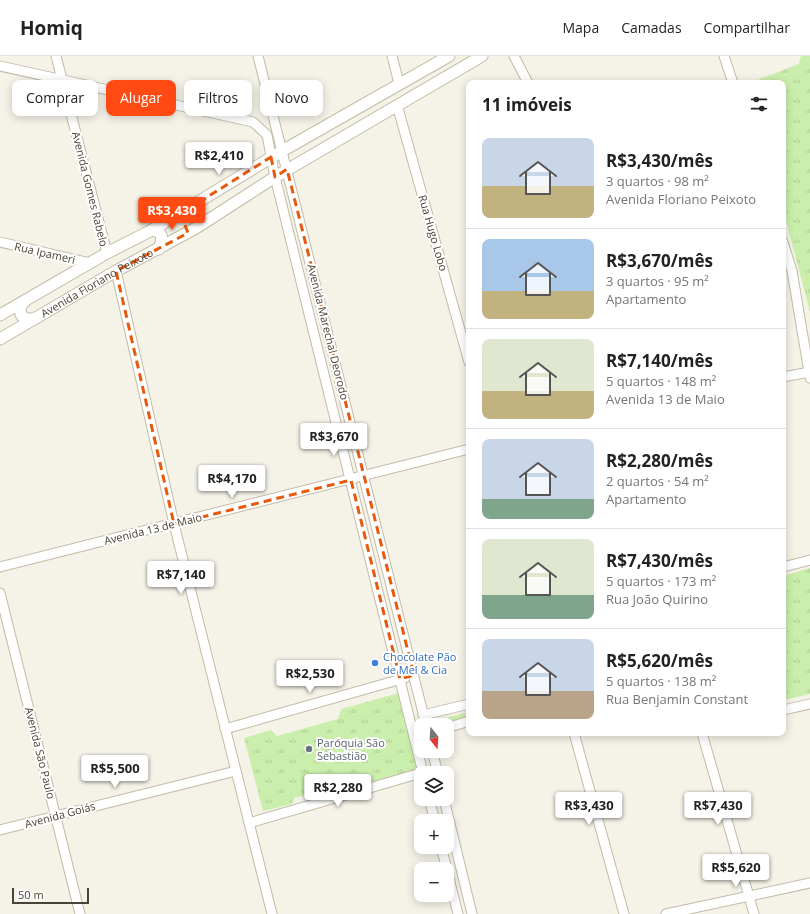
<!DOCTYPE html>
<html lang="pt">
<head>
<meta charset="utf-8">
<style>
  :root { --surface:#fff; --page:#f6f6f6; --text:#222; --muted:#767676; --line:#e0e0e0; --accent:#ff4a14 }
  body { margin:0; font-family:"Open Sans",sans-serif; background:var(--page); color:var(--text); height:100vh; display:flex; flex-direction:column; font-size:15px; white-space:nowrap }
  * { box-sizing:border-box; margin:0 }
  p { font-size:13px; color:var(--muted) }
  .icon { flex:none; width:22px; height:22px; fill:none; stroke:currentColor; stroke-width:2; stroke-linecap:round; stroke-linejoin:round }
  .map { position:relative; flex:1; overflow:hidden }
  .panel { position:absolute; left:466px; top:24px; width:320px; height:656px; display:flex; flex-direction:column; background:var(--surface); border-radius:8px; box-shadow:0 2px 10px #0003 }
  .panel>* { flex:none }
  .top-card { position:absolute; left:12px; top:24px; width:380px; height:36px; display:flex; gap:8px }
  .needle { width:26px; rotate:163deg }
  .fabs { position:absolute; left:414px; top:662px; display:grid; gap:8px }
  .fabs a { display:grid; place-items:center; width:40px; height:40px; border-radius:8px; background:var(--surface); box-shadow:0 2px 10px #0003; font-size:20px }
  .scale { position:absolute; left:12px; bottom:10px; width:77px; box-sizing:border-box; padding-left:4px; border:2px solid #494335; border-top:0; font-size:11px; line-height:14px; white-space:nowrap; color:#494335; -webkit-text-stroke:3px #fff; paint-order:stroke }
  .price { position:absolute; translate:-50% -34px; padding:0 9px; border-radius:4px; background:#fff; color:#222; font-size:13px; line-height:26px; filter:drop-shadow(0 1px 2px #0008) }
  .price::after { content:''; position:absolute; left:50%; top:24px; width:12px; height:9px; margin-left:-6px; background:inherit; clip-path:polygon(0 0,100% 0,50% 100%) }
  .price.selected { background:var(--accent); color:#fff }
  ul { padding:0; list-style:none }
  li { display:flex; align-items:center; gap:12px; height:100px; padding:0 16px }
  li+li { border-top:1px solid var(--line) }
  li span { display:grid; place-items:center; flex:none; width:112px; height:80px; border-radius:8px; color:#555 }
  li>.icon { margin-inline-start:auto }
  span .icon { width:48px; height:48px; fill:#fffc; stroke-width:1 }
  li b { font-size:17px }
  h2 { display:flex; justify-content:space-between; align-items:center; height:48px; padding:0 16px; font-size:17px }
  .pill { padding:0 14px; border-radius:8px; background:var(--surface); box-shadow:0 2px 10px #0003; font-size:14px; line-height:36px }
  .pill.selected { background:var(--accent); color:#fff }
  header { display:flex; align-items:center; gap:24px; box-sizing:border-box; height:56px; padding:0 20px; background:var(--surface); border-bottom:1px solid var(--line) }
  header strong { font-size:19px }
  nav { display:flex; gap:22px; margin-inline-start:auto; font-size:14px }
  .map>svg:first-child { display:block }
  .park { fill:url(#park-tufts) }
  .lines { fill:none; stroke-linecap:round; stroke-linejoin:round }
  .minor-casing { stroke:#c2bba8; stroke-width:11 }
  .tertiary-casing { stroke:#c2bba8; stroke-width:13 }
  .minor { stroke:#fff; stroke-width:9 }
  .tertiary { stroke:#fff; stroke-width:11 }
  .marked { fill:none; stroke:#e8590c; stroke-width:3; stroke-dasharray:8 5; stroke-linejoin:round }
  .shop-dot { fill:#3f7fe0; stroke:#fff; stroke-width:1.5 }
  .worship-dot { fill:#6b7280; stroke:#fff; stroke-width:1.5 }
  .labels { text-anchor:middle; stroke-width:4; stroke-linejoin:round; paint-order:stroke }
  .street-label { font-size:11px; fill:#494335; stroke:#fff }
  .shop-label { font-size:11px; fill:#366cbe; stroke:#fff; text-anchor:start }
  .worship-label { font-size:11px; fill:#5b616d; stroke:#fff; text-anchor:start }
</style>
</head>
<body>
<header>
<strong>Homiq</strong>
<nav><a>Mapa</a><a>Camadas</a><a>Compartilhar</a></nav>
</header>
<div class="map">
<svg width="810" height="858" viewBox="0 0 810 858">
  <defs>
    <pattern id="park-tufts" width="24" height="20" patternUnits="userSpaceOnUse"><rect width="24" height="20" fill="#caeeab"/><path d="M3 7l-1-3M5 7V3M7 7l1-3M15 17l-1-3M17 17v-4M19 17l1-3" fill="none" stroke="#afcd94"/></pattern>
  </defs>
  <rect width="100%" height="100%" fill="#f5f2e7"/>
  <g class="park">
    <polygon points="801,0 810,0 810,256 783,153 783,27 750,27 799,8"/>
    <polygon points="810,512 810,638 783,644 783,520"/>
    <polygon points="399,637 418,713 360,729 353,725 294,742 292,748 263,755 244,682 271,674 277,680 338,663 341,653"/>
    <polygon points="469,656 469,662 439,669 438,664"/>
  </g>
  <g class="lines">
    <defs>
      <g id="minor">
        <polyline points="56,0 107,197"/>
        <polyline points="258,0 426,669"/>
        <polyline points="392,0 399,27"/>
        <polyline points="514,0 528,27"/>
        <polyline points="724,0 733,27"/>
        <polyline points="0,10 253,66 267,79 275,121 423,717"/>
        <polyline points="397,49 469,306"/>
        <polyline points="0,186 90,207"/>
        <polyline points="783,186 792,215 810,322"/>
        <polyline points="116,215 174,468 272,858"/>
        <polyline points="783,321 810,316"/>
        <polyline points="0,511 469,393"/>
        <polyline points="783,511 810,504"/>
        <polyline points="0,537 80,858"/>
        <polyline points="783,654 810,648"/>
        <polyline points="423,659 469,648"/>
        <polyline points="447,672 469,665"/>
        <polyline points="225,673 405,622"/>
        <polyline points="574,677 624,858"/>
        <polyline points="702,677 754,858"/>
        <polyline points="432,695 438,717"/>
        <polyline points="429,743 435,765"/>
        <polyline points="444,743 472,858"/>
        <polyline points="249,767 421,717"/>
        <polyline points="0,774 236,715"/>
        <polyline points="441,791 447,813"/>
        <polyline points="447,814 458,858"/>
        <polyline points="666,858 810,827"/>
      </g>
      <g id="tertiary">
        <path d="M152,174L159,176C164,182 161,187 159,193"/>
        <path d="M25,245C15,254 22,267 35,262"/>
        <polyline points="0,259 107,197 152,174 282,95 449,0"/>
        <path id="s1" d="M0,283L116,215L196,172L275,121L482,0"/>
      </g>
    </defs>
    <use href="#minor" class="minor-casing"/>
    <use href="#tertiary" class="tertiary-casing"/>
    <use href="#minor" class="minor"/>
    <use href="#tertiary" class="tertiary"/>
  </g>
  <path class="marked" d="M271,101L275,121L287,113L414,619L400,623L351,424L174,468L116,215L188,177L183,164L185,155Z"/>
  <circle class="shop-dot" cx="375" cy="607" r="4"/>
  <circle class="worship-dot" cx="309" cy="693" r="4"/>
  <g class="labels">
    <g class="street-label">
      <text transform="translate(90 133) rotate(76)" y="4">Avenida Gomes Rabelo</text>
      <text transform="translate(433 177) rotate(74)" y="4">Rua Hugo Lobo</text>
      <text transform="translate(45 197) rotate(13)" y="4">Rua Ipameri</text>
      <text dy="4" stroke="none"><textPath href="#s1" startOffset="112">Avenida Floriano Peixoto</textPath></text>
      <text transform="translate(328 276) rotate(76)" y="4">Avenida Marechal Deorodo</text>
      <text transform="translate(153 473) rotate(-14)" y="4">Avenida 13 de Maio</text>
      <text transform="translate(40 697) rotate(76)" y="4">Avenida São Paulo</text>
      <text transform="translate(60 759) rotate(-15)" y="4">Avenida Goiás</text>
    </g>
    <g class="shop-label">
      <text x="383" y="605">Chocolate Pão<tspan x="383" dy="13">de Mel &amp; Cia</tspan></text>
    </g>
    <g class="worship-label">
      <text x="317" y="691">Paróquia São<tspan x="317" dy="13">Sebastião</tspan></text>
    </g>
  </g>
</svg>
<div class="fabs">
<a><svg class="needle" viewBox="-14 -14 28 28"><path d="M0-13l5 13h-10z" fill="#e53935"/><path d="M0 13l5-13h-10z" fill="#767676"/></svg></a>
<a><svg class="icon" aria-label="layers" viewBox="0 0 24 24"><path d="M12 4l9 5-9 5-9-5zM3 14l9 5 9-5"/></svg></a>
<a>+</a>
<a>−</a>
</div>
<div class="scale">50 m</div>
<b class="price" style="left:219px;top:120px">R$2,410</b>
<b class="price selected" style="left:172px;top:175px">R$3,430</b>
<b class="price" style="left:334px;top:401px">R$3,670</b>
<b class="price" style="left:232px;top:443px">R$4,170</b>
<b class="price" style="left:181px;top:539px">R$7,140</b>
<b class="price" style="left:310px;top:638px">R$2,530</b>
<b class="price" style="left:115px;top:733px">R$5,500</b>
<b class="price" style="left:338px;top:752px">R$2,280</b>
<b class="price" style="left:589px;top:770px">R$3,430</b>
<b class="price" style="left:718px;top:770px">R$7,430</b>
<b class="price" style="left:736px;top:832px">R$5,620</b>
<div class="top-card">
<a class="pill">Comprar</a>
<a class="pill selected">Alugar</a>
<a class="pill">Filtros</a>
<a class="pill">Novo</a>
</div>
<section class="panel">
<h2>11 imóveis<svg class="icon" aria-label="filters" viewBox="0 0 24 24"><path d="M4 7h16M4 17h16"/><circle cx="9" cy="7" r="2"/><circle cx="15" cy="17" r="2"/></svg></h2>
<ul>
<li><span style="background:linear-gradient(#c9d6e8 60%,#c2b280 0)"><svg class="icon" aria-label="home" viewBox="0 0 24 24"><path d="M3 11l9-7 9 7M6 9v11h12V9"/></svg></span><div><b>R$3,430/mês</b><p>3 quartos · 98 m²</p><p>Avenida Floriano Peixoto</p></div></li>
<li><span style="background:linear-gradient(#a9c7e8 65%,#c2b280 0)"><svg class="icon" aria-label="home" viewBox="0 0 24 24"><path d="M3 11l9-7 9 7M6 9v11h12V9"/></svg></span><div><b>R$3,670/mês</b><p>3 quartos · 95 m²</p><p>Apartamento</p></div></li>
<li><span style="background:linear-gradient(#dfe7d0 65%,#c2b280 0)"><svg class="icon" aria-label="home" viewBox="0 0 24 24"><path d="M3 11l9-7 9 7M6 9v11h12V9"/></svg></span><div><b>R$7,140/mês</b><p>5 quartos · 148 m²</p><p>Avenida 13 de Maio</p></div></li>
<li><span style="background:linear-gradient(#c9d6e8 75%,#7fa58c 0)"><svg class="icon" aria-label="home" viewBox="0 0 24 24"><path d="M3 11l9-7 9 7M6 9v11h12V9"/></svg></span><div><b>R$2,280/mês</b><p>2 quartos · 54 m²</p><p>Apartamento</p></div></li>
<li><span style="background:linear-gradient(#dfe7d0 70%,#7fa58c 0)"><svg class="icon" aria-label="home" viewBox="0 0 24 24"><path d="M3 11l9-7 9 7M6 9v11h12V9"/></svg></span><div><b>R$7,430/mês</b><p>5 quartos · 173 m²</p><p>Rua João Quirino</p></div></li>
<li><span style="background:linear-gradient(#c9d6e8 65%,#b9a48a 0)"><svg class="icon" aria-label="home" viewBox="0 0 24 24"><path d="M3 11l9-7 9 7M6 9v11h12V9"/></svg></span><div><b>R$5,620/mês</b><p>5 quartos · 138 m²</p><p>Rua Benjamin Constant</p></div></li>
</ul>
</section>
</div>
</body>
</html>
